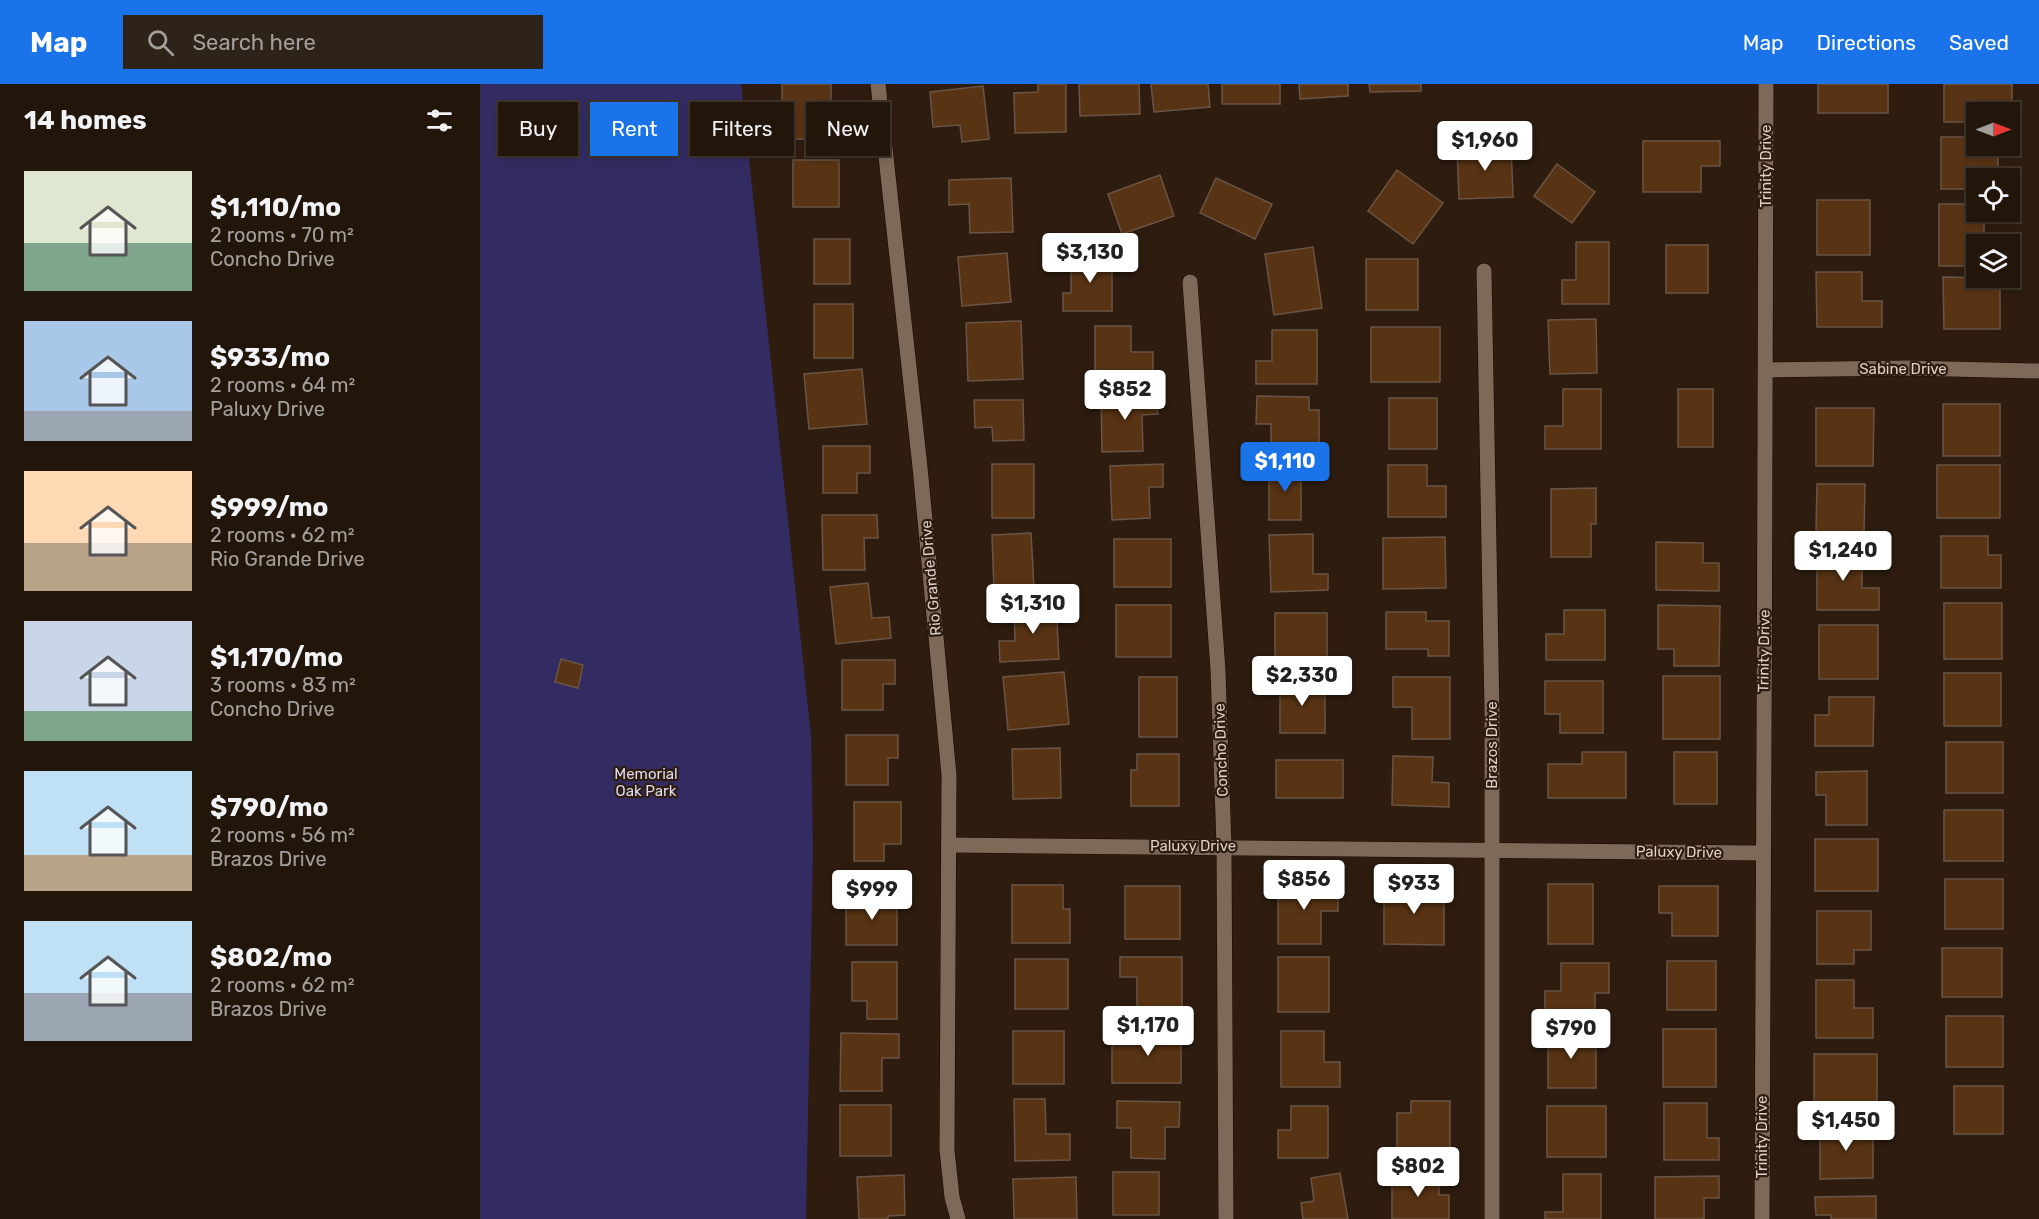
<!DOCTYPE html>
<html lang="en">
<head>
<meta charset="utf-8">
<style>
  :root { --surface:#22160b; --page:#2e2319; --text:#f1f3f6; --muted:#a29f9d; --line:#3f352c; --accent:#1a73e8 }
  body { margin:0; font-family:Rubik,sans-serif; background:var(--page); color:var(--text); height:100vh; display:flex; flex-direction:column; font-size:22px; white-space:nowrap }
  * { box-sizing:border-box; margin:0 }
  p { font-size:20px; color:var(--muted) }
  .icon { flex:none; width:33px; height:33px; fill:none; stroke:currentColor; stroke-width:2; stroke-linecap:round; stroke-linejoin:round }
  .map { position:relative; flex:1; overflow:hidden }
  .drawer { display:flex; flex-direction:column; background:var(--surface); width:480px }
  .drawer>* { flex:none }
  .top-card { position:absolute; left:18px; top:18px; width:570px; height:54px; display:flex; gap:12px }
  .needle { width:39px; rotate:90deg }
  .fabs { position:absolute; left:1486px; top:18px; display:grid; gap:12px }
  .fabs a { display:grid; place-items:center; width:54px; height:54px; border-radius:0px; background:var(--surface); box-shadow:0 3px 9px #0003,0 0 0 2px var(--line); font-size:30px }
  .price { position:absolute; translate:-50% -51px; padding:0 14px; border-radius:6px; background:#fff; color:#222; font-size:20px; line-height:39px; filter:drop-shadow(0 2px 3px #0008) }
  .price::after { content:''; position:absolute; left:50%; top:36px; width:18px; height:14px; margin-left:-9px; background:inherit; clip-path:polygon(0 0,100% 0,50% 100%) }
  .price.on { background:var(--accent); color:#fff }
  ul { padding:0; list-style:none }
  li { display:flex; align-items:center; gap:18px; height:150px; padding:0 24px }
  li span { display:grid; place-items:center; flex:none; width:168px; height:120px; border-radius:0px; color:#555 }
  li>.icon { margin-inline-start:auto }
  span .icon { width:72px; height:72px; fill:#fffc; stroke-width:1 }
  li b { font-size:26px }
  h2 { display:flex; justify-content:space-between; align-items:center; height:72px; padding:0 24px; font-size:26px }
  .tag { padding:0 21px; border-radius:0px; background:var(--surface); box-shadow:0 3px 9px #0003,0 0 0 2px var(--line); font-size:21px; line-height:54px }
  .tag.on { background:var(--accent); color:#fff }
  header { display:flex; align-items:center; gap:36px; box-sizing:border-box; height:84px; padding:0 30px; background:var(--accent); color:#fff }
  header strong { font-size:28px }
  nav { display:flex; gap:33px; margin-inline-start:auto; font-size:21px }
  .search { width:420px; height:54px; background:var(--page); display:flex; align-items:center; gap:15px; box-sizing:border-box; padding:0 21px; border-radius:0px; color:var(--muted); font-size:22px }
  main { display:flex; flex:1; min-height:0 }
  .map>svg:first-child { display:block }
  .green { fill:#332c62 }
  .building { fill:#593414; stroke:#695445; stroke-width:1.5 }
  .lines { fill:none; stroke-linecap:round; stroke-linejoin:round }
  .street-casing { stroke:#160600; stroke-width:16 }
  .street { stroke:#7e6858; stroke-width:15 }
  .labels { text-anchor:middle; stroke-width:4.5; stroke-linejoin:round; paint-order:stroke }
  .street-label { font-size:15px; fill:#dcd0c7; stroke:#2e1d0f }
  .park-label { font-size:15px; fill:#dddcf2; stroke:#2e1d0f }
</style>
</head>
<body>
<header>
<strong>Map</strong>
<div class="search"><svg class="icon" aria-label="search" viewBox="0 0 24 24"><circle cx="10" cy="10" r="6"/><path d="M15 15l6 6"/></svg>Search here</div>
<nav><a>Map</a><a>Directions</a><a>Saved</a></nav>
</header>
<main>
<section class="drawer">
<h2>14 homes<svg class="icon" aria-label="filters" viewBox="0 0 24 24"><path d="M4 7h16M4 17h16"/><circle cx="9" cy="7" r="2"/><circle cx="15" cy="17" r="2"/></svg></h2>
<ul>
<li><span style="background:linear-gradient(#dfe7d0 60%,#7fa58c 0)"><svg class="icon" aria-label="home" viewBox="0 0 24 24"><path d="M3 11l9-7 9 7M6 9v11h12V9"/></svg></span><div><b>$1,110/mo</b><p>2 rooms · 70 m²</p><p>Concho Drive</p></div></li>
<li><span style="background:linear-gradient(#a9c7e8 75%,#9aa5b1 0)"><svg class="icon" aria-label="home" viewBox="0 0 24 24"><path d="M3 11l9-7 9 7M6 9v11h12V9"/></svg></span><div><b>$933/mo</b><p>2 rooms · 64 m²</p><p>Paluxy Drive</p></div></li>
<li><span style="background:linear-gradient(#ffd9b3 60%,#b9a48a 0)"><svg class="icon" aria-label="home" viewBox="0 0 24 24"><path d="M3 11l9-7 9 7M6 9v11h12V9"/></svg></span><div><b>$999/mo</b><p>2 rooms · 62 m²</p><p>Rio Grande Drive</p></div></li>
<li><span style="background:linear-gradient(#c9d6e8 75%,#7fa58c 0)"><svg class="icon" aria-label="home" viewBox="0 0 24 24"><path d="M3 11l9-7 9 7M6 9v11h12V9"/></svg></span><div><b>$1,170/mo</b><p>3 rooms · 83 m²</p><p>Concho Drive</p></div></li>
<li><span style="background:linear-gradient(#bfe0f5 70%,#b9a48a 0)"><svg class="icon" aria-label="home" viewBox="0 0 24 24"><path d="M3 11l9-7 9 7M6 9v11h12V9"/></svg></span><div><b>$790/mo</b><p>2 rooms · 56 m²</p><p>Brazos Drive</p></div></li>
<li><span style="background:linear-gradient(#bfe0f5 60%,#9aa5b1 0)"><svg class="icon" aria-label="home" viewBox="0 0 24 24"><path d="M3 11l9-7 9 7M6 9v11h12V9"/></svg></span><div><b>$802/mo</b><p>2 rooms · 62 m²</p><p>Brazos Drive</p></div></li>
</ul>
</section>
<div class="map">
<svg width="1559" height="1135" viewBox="0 0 1559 1135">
  <rect width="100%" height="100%" fill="#2e1d0f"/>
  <polygon class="green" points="0,0 261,0 331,651 333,765 326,1135 0,1135"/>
  <g class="building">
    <polygon points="302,0 351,0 351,55 308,55 308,28 302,28"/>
    <polygon points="558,0 586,0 586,48 535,49 534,9 558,8"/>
    <polygon points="599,0 659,0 660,30 600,32"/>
    <polygon points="671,0 728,0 730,23 674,28"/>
    <rect x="742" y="0" width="58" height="20"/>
    <polygon points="819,0 868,0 868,12 820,15"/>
    <polygon points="889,0 941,0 941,7 890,8"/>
    <rect x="1338" y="0" width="70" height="29"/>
    <polygon points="1464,0 1532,0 1532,23 1518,23 1518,28 1497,28 1497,38 1464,38"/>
    <polygon points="503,2 509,55 482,58 480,41 453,43 450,8"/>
    <polygon points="1461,53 1497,53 1497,62 1518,62 1518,94 1497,94 1497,105 1461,105"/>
    <polygon points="1163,57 1240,57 1240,82 1221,82 1221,108 1163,108"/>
    <polygon points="1031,62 1033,113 979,115 977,64"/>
    <rect x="313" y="76" width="46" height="47"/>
    <polygon points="1077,80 1115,108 1092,139 1054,112"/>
    <polygon points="917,86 963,119 933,160 888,127"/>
    <polygon points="680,91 694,132 642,150 628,110"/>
    <polygon points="531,94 533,148 490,149 489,120 469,121 469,96"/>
    <polygon points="736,94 792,120 775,155 720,129"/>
    <rect x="1337" y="116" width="53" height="55"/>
    <polygon points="1459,120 1497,120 1497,128 1504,128 1504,151 1520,151 1520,160 1497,160 1497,182 1459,182"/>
    <rect x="334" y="155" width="36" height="45"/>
    <polygon points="1096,158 1129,158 1129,220 1082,220 1082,196 1096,196"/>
    <rect x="1186" y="161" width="42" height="48"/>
    <polygon points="833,163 842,224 794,231 785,170"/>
    <polygon points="527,169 531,218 482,222 478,173"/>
    <polygon points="591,171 632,171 632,227 583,227 583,209 591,209"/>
    <rect x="886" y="175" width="52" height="51"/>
    <polygon points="1336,188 1382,188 1382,217 1402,217 1402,243 1337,243"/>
    <polygon points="1463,193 1520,194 1520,245 1464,245"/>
    <rect x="334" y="220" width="39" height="54"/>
    <polygon points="1116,235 1117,289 1070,290 1068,236"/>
    <polygon points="541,237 543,295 488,297 486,239"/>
    <polygon points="615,242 651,242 651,268 673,268 673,291 615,291"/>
    <rect x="891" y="243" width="69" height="55"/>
    <polygon points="792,246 837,246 837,300 776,300 776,277 792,277"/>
    <polygon points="382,285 387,340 329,345 324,290"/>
    <polygon points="1083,305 1121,305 1121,365 1065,365 1065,342 1083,342"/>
    <rect x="1198" y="305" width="35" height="58"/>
    <polygon points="677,310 678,330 662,331 663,367 622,368 621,311"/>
    <polygon points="777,312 829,313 829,326 839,326 839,365 791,365 791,340 776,340"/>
    <rect x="909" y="314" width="48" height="51"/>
    <polygon points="494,316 543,316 544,356 513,357 512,343 495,344"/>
    <rect x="1463" y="320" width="57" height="52"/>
    <polygon points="1336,324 1394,324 1393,382 1336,382"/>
    <polygon points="343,362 390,362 390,389 377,389 377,409 343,409"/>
    <rect x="512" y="380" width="42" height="54"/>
    <polygon points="683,380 683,403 669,403 670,434 632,436 630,382"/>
    <polygon points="908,381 947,381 947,402 966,402 966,433 908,433"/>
    <rect x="1457" y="381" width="63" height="53"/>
    <rect x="789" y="382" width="32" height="54"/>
    <polygon points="1337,400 1385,400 1384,448 1336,448"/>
    <polygon points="1116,404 1116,440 1111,440 1111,473 1071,473 1071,405"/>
    <polygon points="342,431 397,431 398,454 384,454 385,486 343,486"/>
    <polygon points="551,449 554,504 514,506 512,451"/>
    <polygon points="833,450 833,490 848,490 848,506 791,508 789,451"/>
    <polygon points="1461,452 1508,452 1508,471 1521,471 1521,504 1461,504"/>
    <polygon points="965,453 966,504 903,505 903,454"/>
    <rect x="634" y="455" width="57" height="48"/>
    <polygon points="1176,458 1223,459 1223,479 1239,479 1239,507 1176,506"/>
    <polygon points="1337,466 1382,466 1382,504 1399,504 1399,526 1337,526"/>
    <polygon points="388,499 392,534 409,533 411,554 356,560 350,503"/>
    <rect x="1464" y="519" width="58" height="56"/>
    <polygon points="576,520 579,575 520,578 519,557 535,557 534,522"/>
    <rect x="636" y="521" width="55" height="52"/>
    <polygon points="1178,521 1240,522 1239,582 1194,582 1194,565 1178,565"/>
    <polygon points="1084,526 1125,526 1125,576 1066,576 1066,550 1084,550"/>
    <polygon points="906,528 946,528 946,537 969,537 969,572 948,572 948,565 906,565"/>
    <rect x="795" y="529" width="52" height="46"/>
    <rect x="1339" y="541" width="59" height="54"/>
    <polygon points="81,575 103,581 98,604 75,598"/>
    <polygon points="362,576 415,576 415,600 403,600 403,626 362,626"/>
    <polygon points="584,588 589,640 528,646 523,593"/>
    <rect x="1464" y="589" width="57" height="53"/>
    <rect x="1183" y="592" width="57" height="63"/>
    <rect x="659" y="593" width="38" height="60"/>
    <polygon points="913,593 970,593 970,655 932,655 932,623 913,623"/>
    <rect x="800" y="597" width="45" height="52"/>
    <polygon points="1065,597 1123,597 1123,649 1080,649 1080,630 1065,630"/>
    <polygon points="1349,613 1394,613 1393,662 1335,662 1335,631 1349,631"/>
    <polygon points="366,651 418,651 418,674 408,674 408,701 366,701"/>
    <rect x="1466" y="658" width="57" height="51"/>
    <polygon points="580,664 581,714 533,715 532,665"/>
    <polygon points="1102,668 1146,668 1146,714 1068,714 1068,680 1102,680"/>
    <rect x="1194" y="668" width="43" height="52"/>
    <polygon points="657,670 699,670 699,722 651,722 651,686 657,686"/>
    <polygon points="913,672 953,673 952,698 969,699 969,723 912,721"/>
    <rect x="796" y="676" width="67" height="38"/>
    <polygon points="1387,687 1387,741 1346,741 1346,711 1336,711 1336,688"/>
    <polygon points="374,718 421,718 421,760 404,760 404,777 374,777"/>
    <rect x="1464" y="726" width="59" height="51"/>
    <rect x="1335" y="755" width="63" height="52"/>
    <rect x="1465" y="795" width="58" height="50"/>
    <polygon points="798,799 858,799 858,827 841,827 841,860 798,860"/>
    <rect x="1068" y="800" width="45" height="60"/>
    <polygon points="532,801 583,801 583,825 590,825 590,859 532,859"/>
    <rect x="645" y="802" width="55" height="53"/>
    <polygon points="904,802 964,802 964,861 904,860"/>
    <polygon points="1179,802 1238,802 1238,852 1192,852 1192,829 1179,829"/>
    <rect x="366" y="813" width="51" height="48"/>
    <polygon points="1337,827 1391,827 1391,866 1374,866 1374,880 1337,880"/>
    <rect x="1462" y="864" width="60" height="49"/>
    <polygon points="640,873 702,873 702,928 657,928 657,893 640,893"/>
    <rect x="798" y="873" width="51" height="55"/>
    <rect x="535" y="875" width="53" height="50"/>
    <rect x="1187" y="877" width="49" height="49"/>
    <polygon points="372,878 417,878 417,935 387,935 387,917 372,917"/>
    <polygon points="1081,879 1129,879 1129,909 1115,909 1115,926 1065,926 1065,907 1081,907"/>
    <polygon points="1336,896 1374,896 1374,924 1393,924 1393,954 1336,954"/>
    <rect x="1466" y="932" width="57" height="51"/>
    <polygon points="646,944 701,944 701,999 632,999 632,960 646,960"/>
    <polygon points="1068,944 1103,944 1103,960 1116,960 1116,1004 1068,1004"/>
    <rect x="1183" y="945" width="53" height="58"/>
    <rect x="533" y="947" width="51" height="53"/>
    <polygon points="801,947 844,947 844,978 860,978 860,1003 801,1003"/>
    <polygon points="361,949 419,950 419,974 402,974 402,1007 360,1007"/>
    <rect x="1334" y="970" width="63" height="54"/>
    <rect x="1474" y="1002" width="49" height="48"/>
    <polygon points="534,1015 565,1015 566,1050 590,1050 590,1076 535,1077"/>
    <polygon points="637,1017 700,1018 699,1043 685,1043 685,1075 651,1074 651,1044 637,1044"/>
    <polygon points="931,1017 970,1017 970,1077 917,1077 917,1029 931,1029"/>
    <polygon points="1184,1019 1227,1019 1227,1054 1239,1054 1239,1076 1184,1076"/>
    <rect x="360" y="1021" width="51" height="51"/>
    <polygon points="811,1022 848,1022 848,1074 798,1074 798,1046 811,1046"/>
    <rect x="1067" y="1022" width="59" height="51"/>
    <polygon points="1393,1041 1393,1094 1340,1095 1340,1042"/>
    <rect x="633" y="1088" width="46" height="43"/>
    <polygon points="860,1089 868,1135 823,1135 821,1119 834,1117 831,1094"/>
    <polygon points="912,1090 959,1090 959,1111 969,1111 969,1135 912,1135"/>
    <polygon points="1083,1090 1121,1090 1121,1135 1065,1135 1065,1128 1083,1128"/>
    <polygon points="424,1091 425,1131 408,1132 408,1135 379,1135 377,1093"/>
    <polygon points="1239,1092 1239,1114 1224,1114 1224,1135 1175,1135 1175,1093"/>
    <polygon points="596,1093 597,1135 534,1135 533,1095"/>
    <polygon points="1396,1112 1396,1135 1351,1135 1351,1131 1336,1131 1335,1113"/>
  </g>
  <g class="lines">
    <defs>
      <g id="street">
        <polyline points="398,0 440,383 469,691 467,1066 472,1113 478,1135"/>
        <polyline points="1004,187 1012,628 1012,1135"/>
        <polyline points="710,198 738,586 744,762 746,1135"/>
        <polyline points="1287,286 1427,284 1559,287"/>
        <polyline points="469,761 1281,769"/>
        <path d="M1282,1135C1281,757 1288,378 1286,0"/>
      </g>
    </defs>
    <use href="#street" class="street-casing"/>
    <use href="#street" class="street"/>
  </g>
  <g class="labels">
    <g class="street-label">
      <text transform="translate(1286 82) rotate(-90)" y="5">Trinity Drive</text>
      <text x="1423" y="290">Sabine Drive</text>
      <text transform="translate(451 494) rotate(-95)" y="5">Rio Grande Drive</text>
      <text transform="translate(1284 567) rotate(-89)" y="5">Trinity Drive</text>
      <text transform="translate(1012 661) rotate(-90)" y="5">Brazos Drive</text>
      <text transform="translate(741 666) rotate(-92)" y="5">Concho Drive</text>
      <text x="713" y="767">Paluxy Drive</text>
      <text transform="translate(1199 768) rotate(1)" y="5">Paluxy Drive</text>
      <text transform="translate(1282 1053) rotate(-90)" y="5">Trinity Drive</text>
    </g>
    <g class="park-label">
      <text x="166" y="695">Memorial<tspan x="166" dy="17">Oak Park</tspan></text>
    </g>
  </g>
</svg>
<div class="fabs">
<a><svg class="needle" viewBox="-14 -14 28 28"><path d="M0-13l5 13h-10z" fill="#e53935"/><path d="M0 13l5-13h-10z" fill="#a29f9d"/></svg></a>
<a><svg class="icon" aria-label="locate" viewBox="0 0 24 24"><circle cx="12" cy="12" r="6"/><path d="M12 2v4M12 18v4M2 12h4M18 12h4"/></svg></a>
<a><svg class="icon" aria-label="layers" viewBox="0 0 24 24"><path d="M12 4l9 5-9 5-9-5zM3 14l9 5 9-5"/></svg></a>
</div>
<b class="price" style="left:1005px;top:88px">$1,960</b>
<b class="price" style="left:610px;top:200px">$3,130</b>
<b class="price" style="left:645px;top:337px">$852</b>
<b class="price on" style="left:805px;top:409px">$1,110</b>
<b class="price" style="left:1363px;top:498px">$1,240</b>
<b class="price" style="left:553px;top:551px">$1,310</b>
<b class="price" style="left:822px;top:623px">$2,330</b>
<b class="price" style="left:824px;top:827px">$856</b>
<b class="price" style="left:934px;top:831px">$933</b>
<b class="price" style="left:392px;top:837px">$999</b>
<b class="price" style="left:668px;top:973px">$1,170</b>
<b class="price" style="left:1091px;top:976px">$790</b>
<b class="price" style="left:1366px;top:1068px">$1,450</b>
<b class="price" style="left:938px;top:1114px">$802</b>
<div class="top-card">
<a class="tag">Buy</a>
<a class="tag on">Rent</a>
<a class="tag">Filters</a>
<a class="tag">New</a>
</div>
</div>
</main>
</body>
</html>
